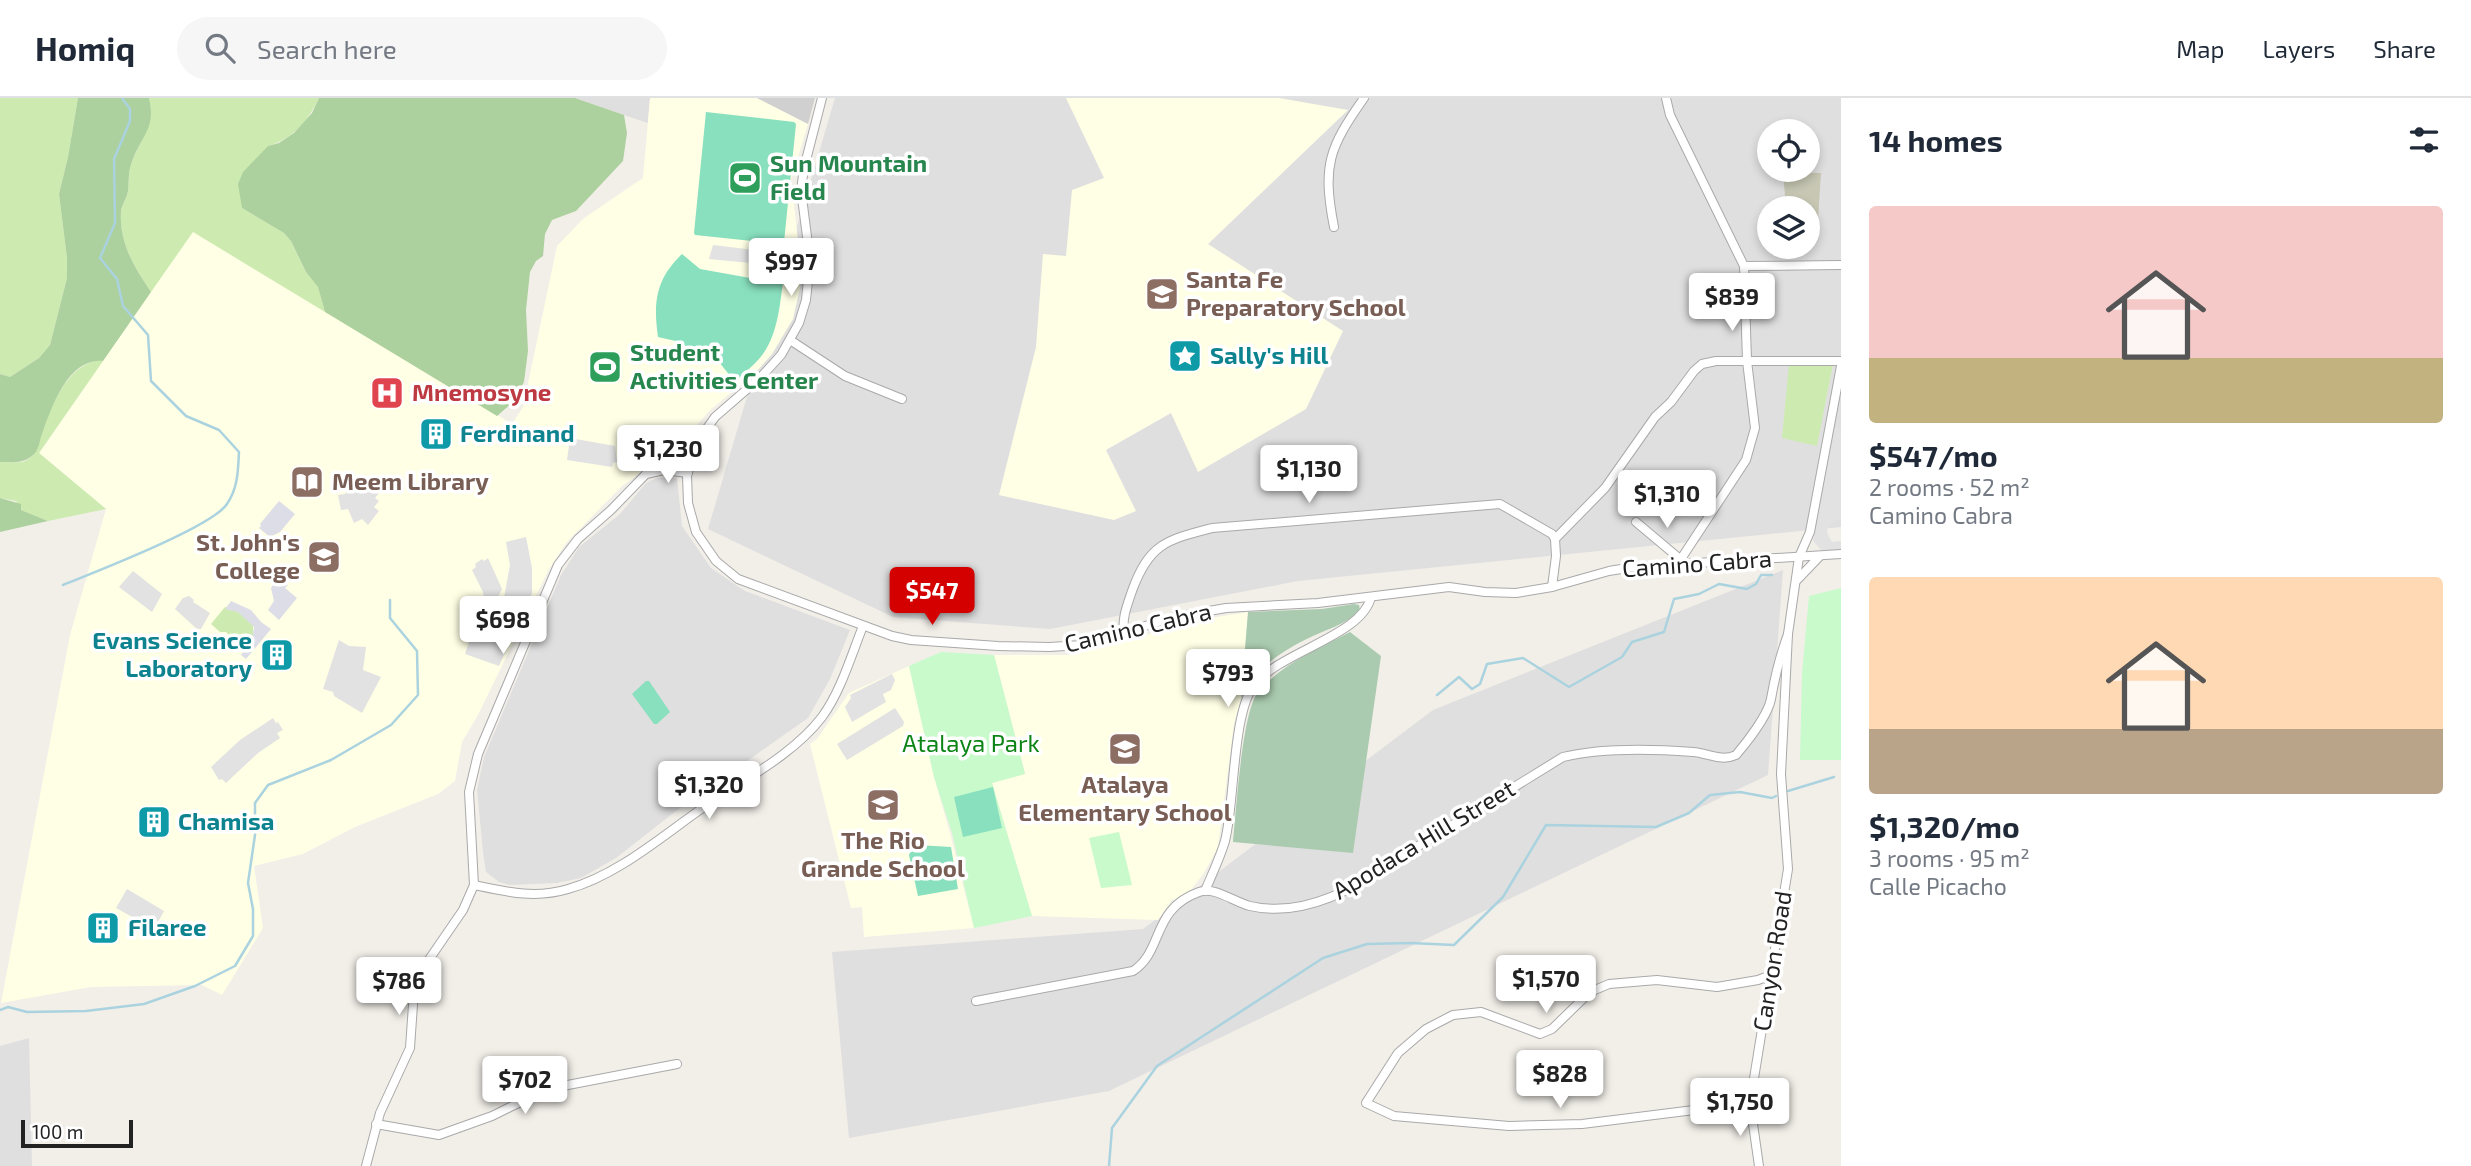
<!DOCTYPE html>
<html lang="en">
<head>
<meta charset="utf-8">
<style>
  :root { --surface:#fff; --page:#f6f6f7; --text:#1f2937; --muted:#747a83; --line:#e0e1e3; --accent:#d40000 }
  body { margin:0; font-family:"Exo 2",sans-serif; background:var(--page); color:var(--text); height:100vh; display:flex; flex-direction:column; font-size:26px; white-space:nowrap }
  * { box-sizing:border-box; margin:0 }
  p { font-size:23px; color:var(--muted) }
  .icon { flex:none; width:38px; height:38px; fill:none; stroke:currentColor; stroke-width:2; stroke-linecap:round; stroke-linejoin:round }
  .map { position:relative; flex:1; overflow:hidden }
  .details { display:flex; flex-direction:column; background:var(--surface); width:630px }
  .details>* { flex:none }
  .controls { position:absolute; left:1757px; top:21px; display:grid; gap:14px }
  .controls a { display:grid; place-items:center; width:63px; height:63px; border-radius:50%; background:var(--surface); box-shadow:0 4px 10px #0003; font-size:35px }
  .scale { position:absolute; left:21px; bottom:18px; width:112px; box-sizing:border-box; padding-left:7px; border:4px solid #222; border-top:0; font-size:19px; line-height:24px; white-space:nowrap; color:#222; -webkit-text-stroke:5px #fff; paint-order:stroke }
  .price { position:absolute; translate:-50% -60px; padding:0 16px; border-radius:7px; background:#fff; color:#222; font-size:23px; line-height:46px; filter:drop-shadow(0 2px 4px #0008) }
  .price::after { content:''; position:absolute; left:50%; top:42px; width:21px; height:16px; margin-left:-10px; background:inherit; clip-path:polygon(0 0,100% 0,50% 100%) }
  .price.selected { background:var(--accent); color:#fff }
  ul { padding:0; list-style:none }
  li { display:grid; align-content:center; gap:14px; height:371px; padding:0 28px }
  li span { display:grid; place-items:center; height:217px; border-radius:7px; color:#555 }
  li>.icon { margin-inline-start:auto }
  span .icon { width:126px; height:126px; fill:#fffc; stroke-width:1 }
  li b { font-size:30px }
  h2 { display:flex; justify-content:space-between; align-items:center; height:84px; padding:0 28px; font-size:30px }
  header { display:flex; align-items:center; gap:42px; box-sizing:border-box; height:98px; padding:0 35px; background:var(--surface); border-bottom:2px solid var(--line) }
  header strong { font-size:33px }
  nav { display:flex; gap:38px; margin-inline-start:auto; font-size:24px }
  .search { width:490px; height:63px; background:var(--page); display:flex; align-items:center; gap:18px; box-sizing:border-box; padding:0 24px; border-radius:38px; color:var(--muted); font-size:26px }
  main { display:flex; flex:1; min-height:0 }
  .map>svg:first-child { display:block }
  .residential { fill:#e0dfdf; fill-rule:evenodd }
  .education { fill:#ffffe5 }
  .religious { fill:#d0d0d0 }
  .construction { fill:#c7c7b4 }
  .grass { fill:#cdebb0 }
  .forest { fill:#add19e }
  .cemetery { fill:#aacbaf }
  .park { fill:#c8facc }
  .pitch { fill:#88e0be }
  .parking { fill:#e2e2e2 }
  .plaza { fill:#dddde8 }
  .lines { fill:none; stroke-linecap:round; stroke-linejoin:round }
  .stream { stroke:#aad3df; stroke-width:2.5 }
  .minor-casing { stroke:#a9a9a9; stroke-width:10 }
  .minor { stroke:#fff; stroke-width:8 }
  .labels { text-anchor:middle; stroke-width:7; stroke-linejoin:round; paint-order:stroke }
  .leisure-label { font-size:24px; font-weight:bold; fill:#27864d; stroke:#fff; text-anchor:start }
  .education-label { font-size:24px; font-weight:bold; fill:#785e54; stroke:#fff; text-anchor:start }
  .culture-label { font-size:24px; font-weight:bold; fill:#0d838f; stroke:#fff; text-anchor:start }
  .health-label { font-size:24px; font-weight:bold; fill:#be3a42; stroke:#fff; text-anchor:start }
  .street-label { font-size:24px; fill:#222; stroke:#fff }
  .park-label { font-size:24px; fill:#0c8416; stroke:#fff }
</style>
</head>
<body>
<header>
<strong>Homiq</strong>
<div class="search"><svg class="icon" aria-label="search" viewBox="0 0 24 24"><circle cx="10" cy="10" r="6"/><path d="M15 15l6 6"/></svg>Search here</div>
<nav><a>Map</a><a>Layers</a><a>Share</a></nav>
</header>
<main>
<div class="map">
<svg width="1841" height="1068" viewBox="0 0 1841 1068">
  <rect width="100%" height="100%" fill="#f2efe9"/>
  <g class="residential">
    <polygon points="575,0 650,0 648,25 624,17"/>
    <path d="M835,0H1841V429L1298,483L1050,531L893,519L708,431ZM1769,33H1808V72H1769ZM1769,110H1808V149H1769Z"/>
    <polygon points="657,380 677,380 682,428 711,470 745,493 850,532 830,581 808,620 676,713 616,760 581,780 557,785 510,787 499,784 486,774 483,754 477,692 484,659 561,477 579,449 620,416 646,385"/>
    <polygon points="1783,472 1768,677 1109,993 849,1040 832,854 1143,831 1433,612"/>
    <polygon points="29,940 32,1068 0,1068 0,948"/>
  </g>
  <g class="education">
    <polygon points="650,0 757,0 808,26 791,82 798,142 800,153 803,156 802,181 793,221 772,256 757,273 709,313 697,327 682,358 664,358 622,388 566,445 548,473 478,617 462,644 455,683 438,696 355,729 303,756 254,768 263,830 222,897 202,887 91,889 1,905 70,537 106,411 39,355 193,133 512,326 523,309 557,148 584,120 643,80"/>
    <polygon points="1066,0 1279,0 1348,12 1208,146 1343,233 1306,311 1198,374 1171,315 1106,352 1136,413 1114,422 999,397 1036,249 1043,156 1066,158 1072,92 1104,80"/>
    <polygon points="1248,514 1241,600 1234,626 1218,749 1204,775 1191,792 1171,803 1158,822 1032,818 992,685 1025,675 994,557 1068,557 1097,551 1198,522"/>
    <polygon points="909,568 934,679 950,735 974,830 864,839 862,809 851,810 810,646 817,641 849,595"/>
  </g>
  <polygon class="religious" points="757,0 815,0 808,26"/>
  <polygon class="construction" points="1783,74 1821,75 1817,137 1808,136 1808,110 1786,110"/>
  <g class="grass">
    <polygon points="0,0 78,0 68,59 59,96 67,160 67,180 50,247 39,260 10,279 0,276"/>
    <path d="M149,0H319C308,23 293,41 268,48L242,110L284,135L291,143L306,174L318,188L325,214L193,134L151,194C134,169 119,145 121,114C122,106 127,100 128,93C129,81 128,72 133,61C142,40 155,25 149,0Z"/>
    <path d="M100,262L103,263L39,355L106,411L48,423L21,412L16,403L0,400V364C7,364 15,365 22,364C37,360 38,346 42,334C52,306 68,266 100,262Z"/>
    <polygon points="1789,266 1833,266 1817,348 1782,340"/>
    <polygon points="225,509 238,514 253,526 253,538 244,553 226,534 220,534 211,526"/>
  </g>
  <g class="forest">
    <path d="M78,0H149C156,29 143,36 133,61C128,72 129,81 128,93C127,100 122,106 121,113C119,145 134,169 151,194L103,263C69,260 53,306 43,333C39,342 40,352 32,358C22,366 12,364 0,364V276L10,279L39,260L50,247L67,180V160L59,96L68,59Z"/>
    <polygon points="319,0 575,0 624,17 627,35 623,63 576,113 552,122 545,136 543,158 536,163 530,174 526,212 528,253 524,284 513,304 497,318 325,214 318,189 306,174 291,143 284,135 242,110 238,86 243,74 268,48 279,45 294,35 312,15"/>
    <polygon points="0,400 21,406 21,412 48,423 0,434"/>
  </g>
  <g class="cemetery">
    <path d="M1354,506L1359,507L1360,512C1347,526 1330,530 1313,538C1283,552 1255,570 1241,600L1248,514L1322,511Z"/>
    <path d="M1350,534L1381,558L1353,755L1233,744C1236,715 1242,616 1257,596C1279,567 1318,551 1350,534Z"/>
  </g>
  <g class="park">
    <polygon points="1841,490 1841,662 1800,662 1802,575 1809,498"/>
    <polygon points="941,554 994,557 1025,676 992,685 1032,818 974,830 952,735 934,679 909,568"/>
    <polygon points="1119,734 1132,787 1101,790 1089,740"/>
  </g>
  <g class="pitch">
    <polygon points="706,14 794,24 796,26 784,144 781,146 695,137 694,135"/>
    <path d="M682,156L700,171L773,184L781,180L783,183C780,208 777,241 759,261C752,269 743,276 735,284L707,249L695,254L680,244L658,239C653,204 656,181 682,156Z"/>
    <polygon points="646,583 649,583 670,614 657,626 654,626 632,596"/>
    <polygon points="993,689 1002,730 963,739 954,699"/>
    <polygon points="918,747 951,749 958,791 918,798 909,757 912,750"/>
  </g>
  <g class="parking">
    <polygon points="713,147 763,153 761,166 709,161"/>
    <polygon points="1835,329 1841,330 1841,421 1833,425 1827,431 1828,437 1832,444 1841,443 1841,451 1822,453 1813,443"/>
    <polygon points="570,340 615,348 617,364 613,365 612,369 567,362"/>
    <polygon points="360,380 379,395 375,400 379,403 374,409 379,413 368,427 362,421 354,425 348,411 341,412 338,397 345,396 352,386 356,385"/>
    <polygon points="526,439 532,470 532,495 499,568 465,556 477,520 484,522 486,520 483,494 472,472 476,469 475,466 482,461 484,463 488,460 502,491 498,499 504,500 510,467 506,444"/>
    <polygon points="133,473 162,496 152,514 119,489"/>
    <polygon points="189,498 194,502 193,504 210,515 201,531 197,531 175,511 183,500"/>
    <polygon points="339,542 349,548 366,549 363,572 381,579 362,615 334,598 333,594 323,591"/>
    <polygon points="892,576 895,582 891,592 883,596 886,604 852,624 845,609 851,600 850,597"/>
    <polygon points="895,610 904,624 903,628 847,662 837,646"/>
    <polygon points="273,620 276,625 278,624 283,632 277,635 280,640 258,655 226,685 222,681 219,682 211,669 240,642"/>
    <polygon points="127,791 164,813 154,831 116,810"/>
  </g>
  <g class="plaza">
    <polygon points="279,403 295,416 280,434 270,439 259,430 261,428 260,426"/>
    <polygon points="279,479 288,487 285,490 297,500 279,522 268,512 274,503 271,490"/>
    <polygon points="231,503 251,512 261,524 271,531 246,561 241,557 252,542 254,529 238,514 225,511"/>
  </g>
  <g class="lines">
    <g class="stream">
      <path d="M63,487C95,474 212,429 227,406C238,390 238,373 239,354L219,332L186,318L151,283L148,237L123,208L117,181L100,160L115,125L114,61L130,23V11L122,0"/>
      <polyline points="1437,597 1459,579 1472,591 1480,586 1487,566 1523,560 1569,589 1622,559 1632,544 1664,534 1674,501 1699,496 1719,486 1747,491 1756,486 1761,477 1772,477"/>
      <polyline points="1788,693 1834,679"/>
      <polyline points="0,912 8,909 27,914 86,913 144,906 195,888 235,868 253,838 253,811 248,785 255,737 255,705 268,687 331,662 391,627 418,597 417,553 390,520 390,502"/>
      <polyline points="1109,1068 1112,1030 1157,968 1323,860 1367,846 1411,845 1454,847 1503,799 1546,727 1656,729 1689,715 1710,697 1740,694 1772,700 1776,698"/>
    </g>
    <defs>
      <g id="minor">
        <polyline points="822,0 804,70 801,92 810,162 806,202 799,225 781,257 761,279 715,319 698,343 687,377 688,405 696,434 716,463 738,481 892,538 911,542 998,548 1049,549 1082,547 1175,519 1226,510 1318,505 1449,489 1485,494 1516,495 1552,489 1609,473 1633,469 1841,456"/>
        <polyline points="1666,0 1670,17 1744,168 1747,263 1755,330 1746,362 1677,467"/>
        <path d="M1334,129C1322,67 1329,50 1364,0"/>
        <polyline points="1744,168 1841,167"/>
        <polyline points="790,242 845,278 902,301"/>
        <polyline points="646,376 664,372 688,375"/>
        <polyline points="1636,424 1680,461"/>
        <polyline points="1797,482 1819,459"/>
        <polyline points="1552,489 1556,458 1555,441 1605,390 1655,319 1671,304 1694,273 1702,266 1716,263 1841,263"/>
        <path d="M1124,535C1122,519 1127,508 1132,493C1149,446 1166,442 1212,430L1500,406L1552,436L1555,441"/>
        <path d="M474,787C507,794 535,801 568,791C618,777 662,738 704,709C742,683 794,656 822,619C841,593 851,558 863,528"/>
        <path d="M1205,793C1212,776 1220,760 1225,743C1235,704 1232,616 1254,587C1281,553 1362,538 1371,499"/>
        <path d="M976,903L1133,873C1164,853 1151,811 1199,794C1214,788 1234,804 1250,808C1301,820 1354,792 1394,763L1563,659C1600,650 1654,651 1693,654C1708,655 1721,664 1736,657C1747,644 1768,617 1771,601C1775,578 1780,558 1788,536"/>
        <polyline points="1750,1005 1582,1026 1509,1028 1394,1018 1366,1005 1398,955 1426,931 1453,917 1481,914 1540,936 1552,931 1590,894 1609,886 1657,882 1717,889 1758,882 1771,877"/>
        <polyline points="376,1026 439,1037 492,1018 547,991 677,966"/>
        <polyline points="366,1068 380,1015 410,950 414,892 417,879 463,812 474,787 469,694 478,656 558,467 578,441 611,412 646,376 651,368 657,363 665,362 690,365"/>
        <polyline points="1759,1068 1750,1005 1788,771 1781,676 1788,536 1799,459 1810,434 1841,268"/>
      </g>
    </defs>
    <use href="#minor" class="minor-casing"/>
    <use href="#minor" class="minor"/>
  </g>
  <defs>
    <symbol id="stadium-square" viewBox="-11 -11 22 22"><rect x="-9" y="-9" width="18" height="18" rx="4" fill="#2e9e5b" stroke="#fff"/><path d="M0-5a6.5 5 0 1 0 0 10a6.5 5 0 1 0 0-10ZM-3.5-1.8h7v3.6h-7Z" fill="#fff"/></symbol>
    <symbol id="school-square" viewBox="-11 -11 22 22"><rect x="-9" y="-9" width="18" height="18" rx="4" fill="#8d6e63" stroke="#fff"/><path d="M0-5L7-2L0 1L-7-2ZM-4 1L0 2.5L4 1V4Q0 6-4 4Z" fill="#fff"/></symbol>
    <symbol id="sight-square" viewBox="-11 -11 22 22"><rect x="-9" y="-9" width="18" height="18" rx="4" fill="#0f9aa8" stroke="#fff"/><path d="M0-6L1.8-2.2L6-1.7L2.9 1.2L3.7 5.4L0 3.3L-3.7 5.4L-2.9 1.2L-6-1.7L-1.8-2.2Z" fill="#fff"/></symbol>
    <symbol id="hospital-square" viewBox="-11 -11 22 22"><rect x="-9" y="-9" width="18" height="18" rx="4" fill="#e0444e" stroke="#fff"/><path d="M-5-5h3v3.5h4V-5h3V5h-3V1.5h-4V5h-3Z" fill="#fff"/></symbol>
    <symbol id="building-square" viewBox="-11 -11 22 22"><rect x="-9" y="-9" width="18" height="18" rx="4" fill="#0f9aa8" stroke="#fff"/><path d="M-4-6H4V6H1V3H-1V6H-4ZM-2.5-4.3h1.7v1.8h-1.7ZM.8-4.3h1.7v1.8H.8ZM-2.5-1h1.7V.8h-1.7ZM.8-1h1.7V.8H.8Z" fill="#fff"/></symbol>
    <symbol id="library-square" viewBox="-11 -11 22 22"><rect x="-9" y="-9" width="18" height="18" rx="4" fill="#8d6e63" stroke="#fff"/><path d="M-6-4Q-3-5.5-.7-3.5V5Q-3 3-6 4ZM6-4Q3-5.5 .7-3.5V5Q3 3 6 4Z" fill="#fff"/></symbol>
    <symbol id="university-square" viewBox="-11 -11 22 22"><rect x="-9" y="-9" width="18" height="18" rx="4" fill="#8d6e63" stroke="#fff"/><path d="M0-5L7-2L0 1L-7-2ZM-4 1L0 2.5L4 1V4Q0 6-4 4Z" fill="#fff"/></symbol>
  </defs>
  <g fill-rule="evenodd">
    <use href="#stadium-square" x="726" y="61" width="38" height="38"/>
    <use href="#school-square" x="1143" y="177" width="38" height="38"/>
    <use href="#sight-square" x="1166" y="239" width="38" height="38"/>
    <use href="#stadium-square" x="586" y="250" width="38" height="38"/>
    <use href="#hospital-square" x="368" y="276" width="38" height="38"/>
    <use href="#building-square" x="417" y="317" width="38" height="38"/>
    <use href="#library-square" x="288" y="365" width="38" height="38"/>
    <use href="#university-square" x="305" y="440" width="38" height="38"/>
    <use href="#building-square" x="258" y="538" width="38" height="38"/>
    <use href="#school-square" x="1106" y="632" width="38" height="38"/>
    <use href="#school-square" x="864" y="688" width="38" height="38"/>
    <use href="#building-square" x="135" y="705" width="38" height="38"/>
    <use href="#building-square" x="84" y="811" width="38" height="38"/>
  </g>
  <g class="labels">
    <g class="leisure-label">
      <text x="770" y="74">Sun Mountain<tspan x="770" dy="28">Field</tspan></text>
      <text x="630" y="263">Student<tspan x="630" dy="28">Activities Center</tspan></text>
    </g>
    <g class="education-label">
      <text x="1186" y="190">Santa Fe<tspan x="1186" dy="28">Preparatory School</tspan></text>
      <text x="332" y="392">Meem Library</text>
      <text x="300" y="453" text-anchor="end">St. John's<tspan x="300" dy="28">College</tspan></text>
      <text x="1125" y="695" text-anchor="middle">Atalaya<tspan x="1125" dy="28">Elementary School</tspan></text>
      <text x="883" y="751" text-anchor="middle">The Rio<tspan x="883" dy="28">Grande School</tspan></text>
    </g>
    <g class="culture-label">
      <text x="1210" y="266">Sally's Hill</text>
      <text x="460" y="344">Ferdinand</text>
      <text x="252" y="551" text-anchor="end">Evans Science<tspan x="252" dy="28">Laboratory</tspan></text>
      <text x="178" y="732">Chamisa</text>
      <text x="128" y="838">Filaree</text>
    </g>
    <g class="health-label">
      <text x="412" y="303">Mnemosyne</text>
    </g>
    <g class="street-label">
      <text transform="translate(1697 466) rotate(-4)" y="8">Camino Cabra</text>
      <text transform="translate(1138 530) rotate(-13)" y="8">Camino Cabra</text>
      <text transform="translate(1424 742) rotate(-31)" y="8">Apodaca Hill Street</text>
      <text transform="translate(1773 863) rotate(-81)" y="8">Canyon Road</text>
    </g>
    <g class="park-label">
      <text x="971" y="654">Atalaya Park</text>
    </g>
  </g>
</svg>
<div class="controls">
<a><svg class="icon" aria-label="locate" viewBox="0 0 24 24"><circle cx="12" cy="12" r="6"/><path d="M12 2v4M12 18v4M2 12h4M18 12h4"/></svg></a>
<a><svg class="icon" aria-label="layers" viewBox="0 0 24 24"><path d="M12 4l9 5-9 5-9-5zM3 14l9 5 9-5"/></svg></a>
</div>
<div class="scale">100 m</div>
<b class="price" style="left:791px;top:200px">$997</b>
<b class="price" style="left:1732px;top:235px">$839</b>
<b class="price" style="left:668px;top:387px">$1,230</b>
<b class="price" style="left:1309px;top:407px">$1,130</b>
<b class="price" style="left:1667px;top:432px">$1,310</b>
<b class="price selected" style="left:932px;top:529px">$547</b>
<b class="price" style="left:503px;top:558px">$698</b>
<b class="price" style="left:1228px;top:611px">$793</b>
<b class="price" style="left:709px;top:723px">$1,320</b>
<b class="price" style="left:1546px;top:917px">$1,570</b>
<b class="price" style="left:399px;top:919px">$786</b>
<b class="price" style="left:1560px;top:1012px">$828</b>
<b class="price" style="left:525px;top:1018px">$702</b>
<b class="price" style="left:1740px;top:1040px">$1,750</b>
</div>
<section class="details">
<h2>14 homes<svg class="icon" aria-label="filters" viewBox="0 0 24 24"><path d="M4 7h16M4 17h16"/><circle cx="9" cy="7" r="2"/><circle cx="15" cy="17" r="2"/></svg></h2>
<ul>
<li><span style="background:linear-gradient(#f6c9c9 70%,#c2b280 0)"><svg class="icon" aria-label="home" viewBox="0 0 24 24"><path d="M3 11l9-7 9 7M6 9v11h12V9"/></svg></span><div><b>$547/mo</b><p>2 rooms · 52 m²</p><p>Camino Cabra</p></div></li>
<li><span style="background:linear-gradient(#ffd9b3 70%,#b9a48a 0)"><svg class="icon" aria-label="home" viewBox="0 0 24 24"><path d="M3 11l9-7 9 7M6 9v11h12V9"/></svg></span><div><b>$1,320/mo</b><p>3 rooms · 95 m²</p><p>Calle Picacho</p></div></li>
</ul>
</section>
</main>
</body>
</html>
